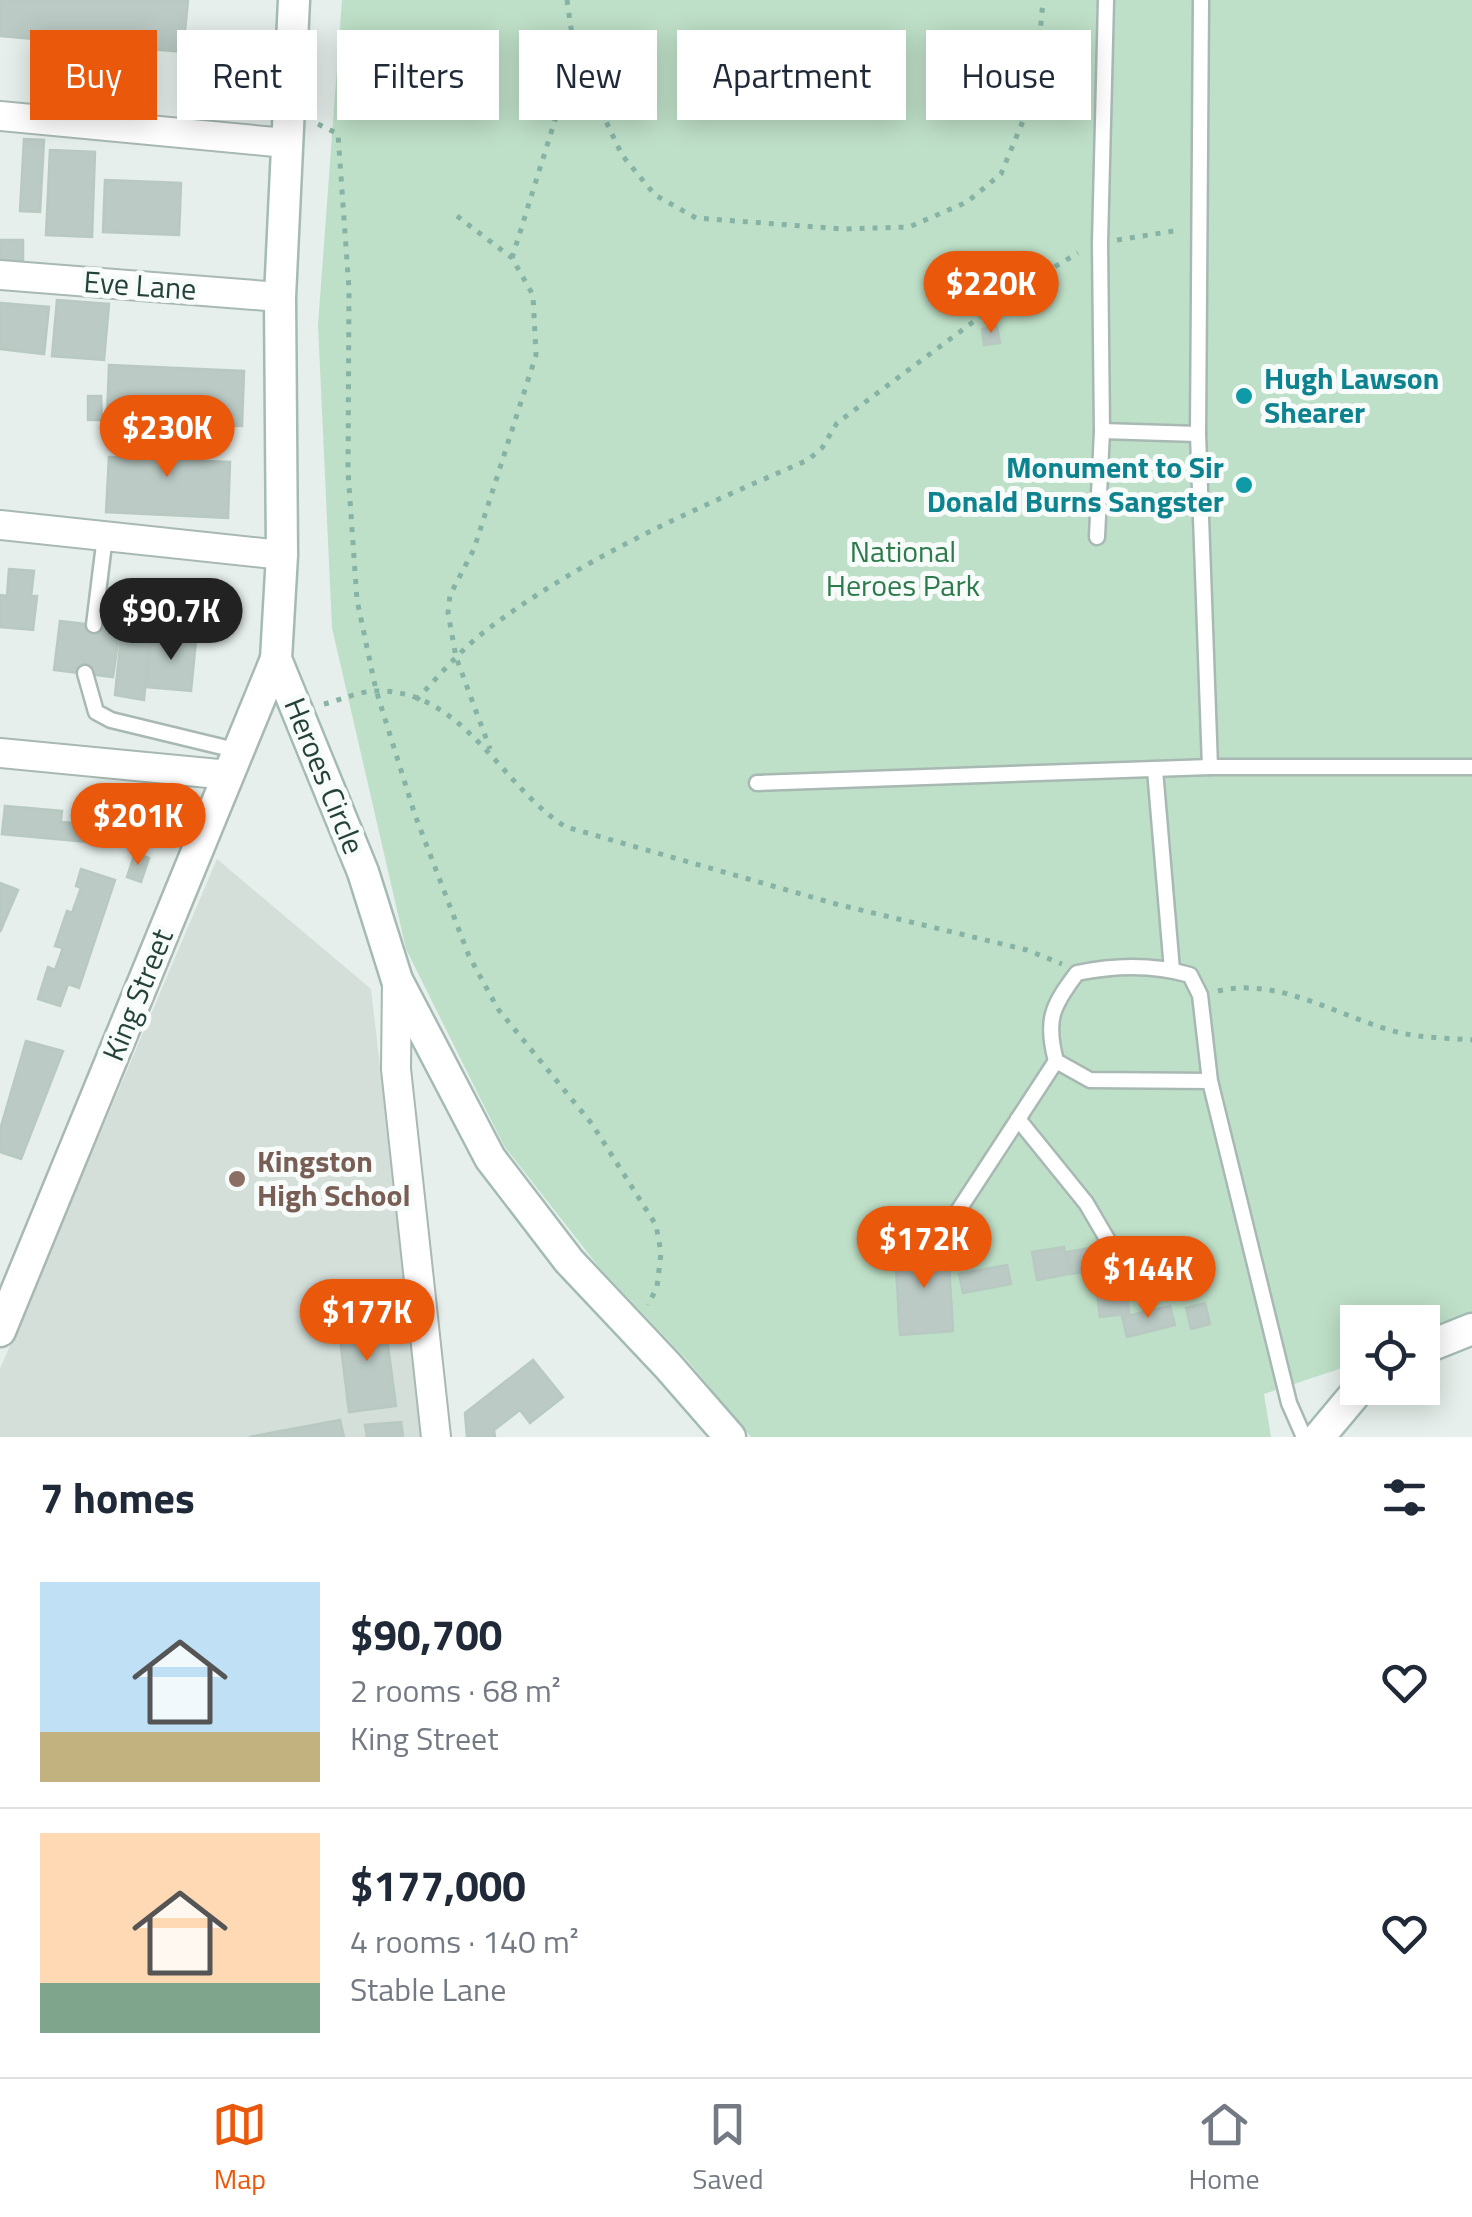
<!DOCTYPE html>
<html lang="en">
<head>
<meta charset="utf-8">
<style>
  :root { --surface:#fff; --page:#f2f2f3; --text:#1f2937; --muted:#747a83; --line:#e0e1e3; --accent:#ea580c }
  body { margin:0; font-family:"Titillium Web",sans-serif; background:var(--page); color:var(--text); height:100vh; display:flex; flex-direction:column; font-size:38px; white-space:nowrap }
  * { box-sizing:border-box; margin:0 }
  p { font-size:32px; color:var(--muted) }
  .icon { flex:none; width:55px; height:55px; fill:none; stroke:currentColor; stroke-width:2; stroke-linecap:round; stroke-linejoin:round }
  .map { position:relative; height:1437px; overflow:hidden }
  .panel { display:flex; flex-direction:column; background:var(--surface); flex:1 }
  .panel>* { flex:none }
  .guide { position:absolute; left:30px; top:30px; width:1412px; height:90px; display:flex; gap:20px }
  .buttons { position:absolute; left:1340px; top:1305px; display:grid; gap:20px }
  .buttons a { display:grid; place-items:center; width:100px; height:100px; border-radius:0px; background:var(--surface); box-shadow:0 5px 25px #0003; font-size:50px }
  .price { position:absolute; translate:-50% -85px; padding:0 22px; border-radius:35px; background:var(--accent); color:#fff; font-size:32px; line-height:65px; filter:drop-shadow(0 2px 5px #0008) }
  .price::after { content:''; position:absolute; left:50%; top:60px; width:30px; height:22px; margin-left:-15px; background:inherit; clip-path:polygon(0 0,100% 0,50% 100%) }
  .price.current { background:#222; color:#fff }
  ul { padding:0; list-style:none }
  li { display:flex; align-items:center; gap:30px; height:250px; padding:0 40px }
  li+li { border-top:2px solid var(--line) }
  li span { display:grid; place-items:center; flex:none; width:280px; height:200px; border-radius:0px; color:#555 }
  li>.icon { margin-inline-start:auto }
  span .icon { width:120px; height:120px; fill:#fffc; stroke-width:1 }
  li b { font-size:42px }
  h2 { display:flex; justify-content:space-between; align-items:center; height:120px; padding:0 40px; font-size:42px }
  .chip { padding:0 35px; border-radius:0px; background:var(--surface); box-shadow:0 5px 25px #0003; font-size:35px; line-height:90px }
  .chip.current { background:var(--accent); color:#fff }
  .tabs { display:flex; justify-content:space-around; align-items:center; height:140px; border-top:2px solid var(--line); background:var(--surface); font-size:28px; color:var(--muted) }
  .tabs a { display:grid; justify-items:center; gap:5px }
  .tabs .current { color:var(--accent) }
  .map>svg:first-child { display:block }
  .built { fill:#d4dfda }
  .green { fill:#bfe0c8 }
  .building { fill:#bbcac4; stroke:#b8c9c2; stroke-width:2.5 }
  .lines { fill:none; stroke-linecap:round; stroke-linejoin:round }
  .service-casing { stroke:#a8b8b2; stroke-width:19 }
  .minor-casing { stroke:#a8b8b2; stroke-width:32 }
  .tertiary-casing { stroke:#a8b8b2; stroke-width:35 }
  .secondary-casing { stroke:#a4bbb3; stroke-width:35 }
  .path { stroke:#86b3a5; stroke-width:5; stroke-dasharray:5 8; stroke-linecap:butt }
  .service { stroke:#fff; stroke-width:14 }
  .minor { stroke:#fff; stroke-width:28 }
  .tertiary { stroke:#fff; stroke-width:30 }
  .secondary { stroke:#fff; stroke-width:30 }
  .culture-dot { fill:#0f9aa8; stroke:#f7fbf9; stroke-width:4 }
  .education-dot { fill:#8d6e63; stroke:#f7fbf9; stroke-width:4 }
  .labels { text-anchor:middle; stroke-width:10; stroke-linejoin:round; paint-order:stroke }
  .street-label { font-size:30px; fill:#24423a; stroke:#f7fbf9 }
  .culture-label { font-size:30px; font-weight:bold; fill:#0d838f; stroke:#f7fbf9; text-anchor:start }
  .park-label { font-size:30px; fill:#2d7a4b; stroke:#f7fbf9 }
  .education-label { font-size:30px; font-weight:bold; fill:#785e54; stroke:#f7fbf9; text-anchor:start }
</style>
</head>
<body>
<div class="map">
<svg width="1472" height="1437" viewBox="0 0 1472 1437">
  <rect width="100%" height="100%" fill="#e6efeb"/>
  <polygon class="built" points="217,859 371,989 423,1437 0,1437 0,1369"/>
  <polygon class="green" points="342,0 1472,0 1472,1324 1423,1341 1422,1322 1358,1322 1357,1363 1264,1394 1271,1437 751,1437 688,1361 598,1266 504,1146 406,949 332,628 318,325"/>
  <g class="building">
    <polygon points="0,0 188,0 183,52 0,36"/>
    <polygon points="24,139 44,140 40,212 20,211"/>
    <polygon points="50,150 95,152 92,237 46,235"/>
    <polygon points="105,180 181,183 179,235 103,232"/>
    <rect x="0" y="240" width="23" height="23"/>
    <polygon points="57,300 109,304 104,360 52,356"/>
    <polygon points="0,303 49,307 44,354 0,349"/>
    <polygon points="997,327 1000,343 984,345 982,329"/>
    <polygon points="109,365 244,371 242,426 107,420"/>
    <polygon points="88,396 101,396 102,420 88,420"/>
    <polygon points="140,428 182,429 180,460 230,462 228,518 106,512 109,457 138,458"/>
    <polygon points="9,569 34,571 31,596 37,596 33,630 0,627 0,595 7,596"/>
    <polygon points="123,617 151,621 144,700 115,695"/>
    <polygon points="60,621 120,628 113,677 54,670"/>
    <polygon points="151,636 196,640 191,691 147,687"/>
    <polygon points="5,806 62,811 61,822 75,823 76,811 144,817 142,847 2,834"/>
    <polygon points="135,853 149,858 141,882 127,877"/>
    <polygon points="81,869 115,880 79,988 68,984 60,1006 38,999 48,967 55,970 63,948 55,946 67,911 72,913 81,888 76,886"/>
    <polygon points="0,883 18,890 0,932"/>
    <polygon points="26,1041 63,1051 21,1159 0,1152 0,1130"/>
    <polygon points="1138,1245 1158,1263 1147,1275 1127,1258"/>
    <polygon points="1064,1247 1069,1274 1037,1280 1032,1252"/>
    <polygon points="1096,1247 1100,1269 1071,1274 1067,1252"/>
    <polygon points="948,1248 953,1331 900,1335 895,1251"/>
    <polygon points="1007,1265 1011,1284 963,1293 959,1274"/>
    <polygon points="1127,1291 1129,1314 1100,1317 1097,1294"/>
    <polygon points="1205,1303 1210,1324 1191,1329 1186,1308"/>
    <polygon points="1170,1306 1175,1325 1127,1337 1122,1317"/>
    <polygon points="384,1316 396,1406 349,1412 338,1322"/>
    <polygon points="533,1360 563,1397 530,1423 520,1410 494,1430 495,1437 467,1437 465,1413"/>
    <polygon points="340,1420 344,1437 249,1437"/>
    <polygon points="401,1422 403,1437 367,1437 365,1425"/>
  </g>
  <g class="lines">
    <defs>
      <g id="service">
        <polyline points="1201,0 1198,434 1210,767"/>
        <polyline points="1102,431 1198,434"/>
        <polyline points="1097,537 1102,431 1100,243 1106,0"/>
        <polyline points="94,625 105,536"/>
        <polyline points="85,673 96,712 111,720 239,751"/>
        <polyline points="1155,770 1172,970"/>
        <polyline points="757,783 1210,767 1472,767"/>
        <path d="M1210,1081L1090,1080L1056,1061C1045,1020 1052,1006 1077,973C1115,965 1153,964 1190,975L1200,995L1210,1081L1289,1403L1304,1437"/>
        <polyline points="1018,1119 1086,1203 1127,1273"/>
        <polyline points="943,1234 1056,1061"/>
      </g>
      <g id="minor">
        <polyline points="0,116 286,143"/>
        <polyline points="0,275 280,297"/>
        <polyline points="0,525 282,555"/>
        <polyline points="0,753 229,775"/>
        <polyline points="397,980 396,1069 436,1437"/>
      </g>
      <polyline id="tertiary" points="0,1331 276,659"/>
      <g id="secondary">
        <polyline points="294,0 280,297 282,555 276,659 363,872 397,980 490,1158 569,1261 668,1366 730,1437"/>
        <polyline points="1422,1349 1472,1329"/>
        <polyline points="1319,1437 1360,1388"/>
      </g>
    </defs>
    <use href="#service" class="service-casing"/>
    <use href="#minor" class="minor-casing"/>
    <use href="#tertiary" class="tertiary-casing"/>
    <use href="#secondary" class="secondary-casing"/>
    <g class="path">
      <polyline points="567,0 575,56 622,155 655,195 696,218 843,229 909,227 967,202 1001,174 1035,92 1043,0"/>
      <polyline points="318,124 338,134 349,289 348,472 357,600 376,690 415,815 469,956 498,1009 592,1124 656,1225 661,1253 657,1287 648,1305"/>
      <polyline points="457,216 512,258 533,295 536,355 474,549 450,595 448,613 456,657 490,749"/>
      <polyline points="1117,240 1180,230"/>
      <polyline points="512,258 574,59"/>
      <path d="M416,700C439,676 461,649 488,629C585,556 697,508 808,460L822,448L837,423L1019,288L1078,253"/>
      <path d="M324,704C340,700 360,691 376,691C464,689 503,789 566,827L836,904L1027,950L1062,964"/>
      <path d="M1218,991C1280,976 1342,1019 1401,1033C1424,1038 1449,1038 1472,1040"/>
    </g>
    <use href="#service" class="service"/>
    <use href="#minor" class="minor"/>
    <use href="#tertiary" class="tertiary"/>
    <use href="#secondary" class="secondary"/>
  </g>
  <g class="culture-dot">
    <circle cx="1244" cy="396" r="10"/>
    <circle cx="1244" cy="485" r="10"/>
  </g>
  <circle class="education-dot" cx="237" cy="1179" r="10"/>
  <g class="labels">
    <g class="street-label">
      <text transform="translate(140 286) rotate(4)" y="10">Eve Lane</text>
      <text transform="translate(324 776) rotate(68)" y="10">Heroes Circle</text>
      <text transform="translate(138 995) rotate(-68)" y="10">King Street</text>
    </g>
    <g class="culture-label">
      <text x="1264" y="389">Hugh Lawson<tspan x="1264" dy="34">Shearer</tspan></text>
      <text x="1224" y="478" text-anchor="end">Monument to Sir<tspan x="1224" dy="34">Donald Burns Sangster</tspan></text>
    </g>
    <g class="park-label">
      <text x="903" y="562">National<tspan x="903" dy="34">Heroes Park</tspan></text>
    </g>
    <g class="education-label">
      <text x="257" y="1172">Kingston<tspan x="257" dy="34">High School</tspan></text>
    </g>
  </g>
</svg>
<div class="buttons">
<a><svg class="icon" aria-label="locate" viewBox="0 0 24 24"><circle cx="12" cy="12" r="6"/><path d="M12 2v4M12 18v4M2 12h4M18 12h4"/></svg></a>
</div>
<b class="price" style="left:991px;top:336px">$220K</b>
<b class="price" style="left:167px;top:480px">$230K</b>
<b class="price current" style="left:171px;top:663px">$90.7K</b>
<b class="price" style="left:138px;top:868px">$201K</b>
<b class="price" style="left:924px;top:1291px">$172K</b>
<b class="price" style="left:1148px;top:1321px">$144K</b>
<b class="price" style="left:367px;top:1364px">$177K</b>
<div class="guide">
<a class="chip current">Buy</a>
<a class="chip">Rent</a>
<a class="chip">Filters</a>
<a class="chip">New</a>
<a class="chip">Apartment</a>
<a class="chip">House</a>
</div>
</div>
<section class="panel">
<h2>7 homes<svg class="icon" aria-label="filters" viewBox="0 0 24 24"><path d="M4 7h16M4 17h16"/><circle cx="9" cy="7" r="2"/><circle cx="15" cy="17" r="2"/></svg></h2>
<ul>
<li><span style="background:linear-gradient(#bfe0f5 75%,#c2b280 0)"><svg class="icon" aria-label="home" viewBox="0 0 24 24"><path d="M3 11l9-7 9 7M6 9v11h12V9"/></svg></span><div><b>$90,700</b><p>2 rooms · 68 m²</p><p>King Street</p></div><svg class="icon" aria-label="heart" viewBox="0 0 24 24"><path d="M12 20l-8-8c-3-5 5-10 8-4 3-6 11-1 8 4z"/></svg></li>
<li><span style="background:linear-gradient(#ffd9b3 75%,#7fa58c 0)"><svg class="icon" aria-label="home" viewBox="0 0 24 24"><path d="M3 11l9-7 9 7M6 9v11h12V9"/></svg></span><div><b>$177,000</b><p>4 rooms · 140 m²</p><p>Stable Lane</p></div><svg class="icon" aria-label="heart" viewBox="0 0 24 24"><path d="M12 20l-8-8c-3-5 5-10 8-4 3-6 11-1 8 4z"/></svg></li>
</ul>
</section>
<nav class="tabs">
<a class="current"><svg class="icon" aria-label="map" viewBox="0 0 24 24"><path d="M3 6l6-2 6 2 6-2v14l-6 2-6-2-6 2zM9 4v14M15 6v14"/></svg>Map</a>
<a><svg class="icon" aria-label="saved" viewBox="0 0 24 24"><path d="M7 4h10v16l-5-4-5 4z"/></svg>Saved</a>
<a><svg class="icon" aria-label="home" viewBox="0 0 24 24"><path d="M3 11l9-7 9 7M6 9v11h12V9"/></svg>Home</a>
</nav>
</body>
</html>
